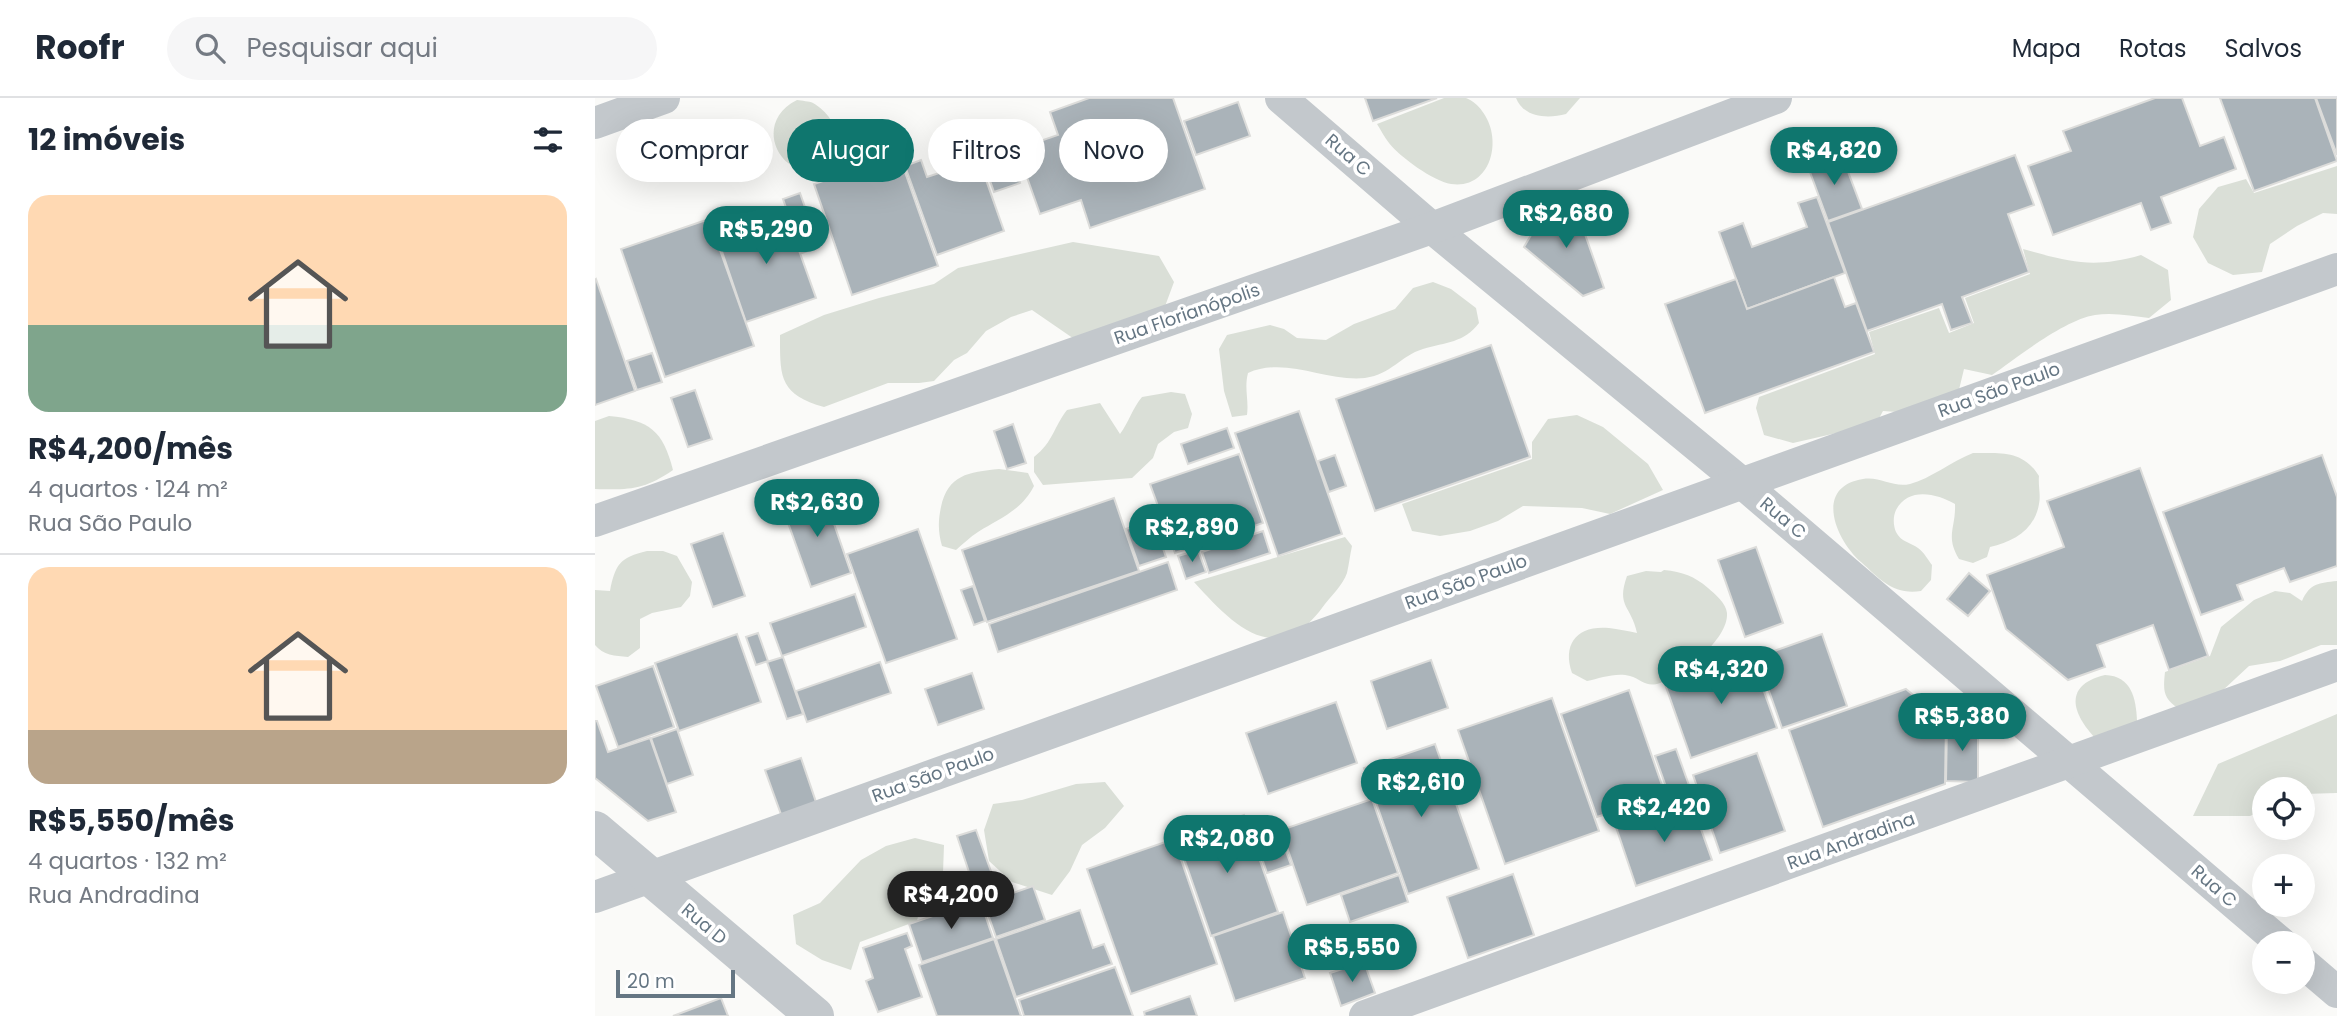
<!DOCTYPE html>
<html lang="pt">
<head>
<meta charset="utf-8">
<style>
  :root { --surface:#fff; --page:#f6f6f7; --text:#1f2937; --muted:#747a83; --line:#e0e1e3; --accent:#0f766e }
  body { margin:0; font-family:Poppins,sans-serif; background:var(--page); color:var(--text); height:100vh; display:flex; flex-direction:column; font-size:26px; white-space:nowrap }
  * { box-sizing:border-box; margin:0 }
  p { font-size:23px; color:var(--muted) }
  .icon { flex:none; width:38px; height:38px; fill:none; stroke:currentColor; stroke-width:2; stroke-linecap:round; stroke-linejoin:round }
  .map { position:relative; flex:1; overflow:hidden }
  .drawer { display:flex; flex-direction:column; background:var(--surface); width:595px }
  .drawer>* { flex:none }
  .top-card { position:absolute; left:21px; top:21px; width:665px; height:63px; display:flex; gap:14px }
  .controls { position:absolute; left:1657px; top:679px; display:grid; gap:14px }
  .controls a { display:grid; place-items:center; width:63px; height:63px; border-radius:50%; background:var(--surface); box-shadow:0 7px 28px #0002; font-size:35px }
  .scale { position:absolute; left:21px; bottom:18px; width:119px; box-sizing:border-box; padding-left:7px; border:4px solid #657683; border-top:0; font-size:19px; line-height:24px; white-space:nowrap; color:#657683; -webkit-text-stroke:5px #fff; paint-order:stroke }
  .price { position:absolute; translate:-50% -60px; padding:0 16px; border-radius:24px; background:var(--accent); color:#fff; font-size:23px; line-height:46px; filter:drop-shadow(0 2px 4px #0008) }
  .price::after { content:''; position:absolute; left:50%; top:42px; width:21px; height:16px; margin-left:-10px; background:inherit; clip-path:polygon(0 0,100% 0,50% 100%) }
  .price.on { background:#222; color:#fff }
  ul { padding:0; list-style:none }
  li { display:grid; align-content:center; gap:14px; height:371px; padding:0 28px }
  li+li { border-top:2px solid var(--line) }
  li span { display:grid; place-items:center; height:217px; border-radius:21px; color:#555 }
  li>.icon { margin-inline-start:auto }
  span .icon { width:126px; height:126px; fill:#fffc; stroke-width:1 }
  li b { font-size:30px }
  h2 { display:flex; justify-content:space-between; align-items:center; height:84px; padding:0 28px; font-size:30px }
  .chip { padding:0 24px; border-radius:32px; background:var(--surface); box-shadow:0 7px 28px #0002; font-size:24px; line-height:63px }
  .chip.on { background:var(--accent); color:#fff }
  header { display:flex; align-items:center; gap:42px; box-sizing:border-box; height:98px; padding:0 35px; background:var(--surface); border-bottom:2px solid var(--line) }
  header strong { font-size:33px }
  nav { display:flex; gap:38px; margin-inline-start:auto; font-size:24px }
  .search { width:490px; height:63px; background:var(--page); display:flex; align-items:center; gap:18px; box-sizing:border-box; padding:0 24px; border-radius:38px; color:var(--muted); font-size:26px }
  main { display:flex; flex:1; min-height:0 }
  .map>svg:first-child { display:block }
  .green { fill:#dadfd7 }
  .building { fill:#aab3b9; stroke:#dcdcda; stroke-width:2 }
  .lines { fill:none; stroke-linecap:round; stroke-linejoin:round }
  .minor { stroke:#c3c8cc; stroke-width:32 }
  .tertiary { stroke:#c3c8cc; stroke-width:38 }
  .labels { text-anchor:middle; stroke-width:7; stroke-linejoin:round; paint-order:stroke }
  .street-label { font-size:18px; fill:#657683; stroke:#fff }
</style>
</head>
<body>
<header>
<strong>Roofr</strong>
<div class="search"><svg class="icon" aria-label="search" viewBox="0 0 24 24"><circle cx="10" cy="10" r="6"/><path d="M15 15l6 6"/></svg>Pesquisar aqui</div>
<nav><a>Mapa</a><a>Rotas</a><a>Salvos</a></nav>
</header>
<main>
<section class="drawer">
<h2>12 imóveis<svg class="icon" aria-label="filters" viewBox="0 0 24 24"><path d="M4 7h16M4 17h16"/><circle cx="9" cy="7" r="2"/><circle cx="15" cy="17" r="2"/></svg></h2>
<ul>
<li><span style="background:linear-gradient(#ffd9b3 60%,#7fa58c 0)"><svg class="icon" aria-label="home" viewBox="0 0 24 24"><path d="M3 11l9-7 9 7M6 9v11h12V9"/></svg></span><div><b>R$4,200/mês</b><p>4 quartos · 124 m²</p><p>Rua São Paulo</p></div></li>
<li><span style="background:linear-gradient(#ffd9b3 75%,#b9a48a 0)"><svg class="icon" aria-label="home" viewBox="0 0 24 24"><path d="M3 11l9-7 9 7M6 9v11h12V9"/></svg></span><div><b>R$5,550/mês</b><p>4 quartos · 132 m²</p><p>Rua Andradina</p></div></li>
</ul>
</section>
<div class="map">
<svg width="1742" height="918" viewBox="0 0 1742 918">
  <rect width="100%" height="100%" fill="#fafaf8"/>
  <g class="green">
    <path d="M849,0C856,0 865,0 871,0C877,2 884,8 887,13C909,41 896,92 856,86C838,83 805,59 794,45C789,39 786,32 782,26Z"/>
    <path d="M921,0H985L971,16C953,21 929,20 921,0Z"/>
    <path d="M202,2C207,3 214,3 218,5C235,15 248,35 240,55C237,61 231,67 225,69C189,86 154,26 202,2Z"/>
    <polygon points="1742,68 1742,116 1728,115 1702,128 1675,146 1667,174 1638,177 1613,165 1598,139 1604,111 1623,89 1651,81 1659,95"/>
    <path d="M478,144L564,158L579,184L569,211L485,245L437,212L416,219L391,233L372,255L359,262L339,283L324,285H293L229,309C184,296 185,279 185,237L229,217L284,200L339,186L363,170Z"/>
    <path d="M1428,151C1475,164 1498,171 1546,157L1573,172L1576,202L1554,220C1537,218 1518,214 1500,217C1469,222 1423,259 1397,277L1369,271L1362,300L1302,314L1288,313L1281,326L1198,345L1169,337L1161,310L1164,299L1280,256L1274,234L1344,210L1354,235L1379,225L1370,200L1435,176Z"/>
    <path d="M838,184L856,191L881,210L884,225C869,245 851,244 828,251C805,258 797,276 770,280C731,284 691,258 653,275C649,290 654,302 652,317L637,319L629,293L624,251L632,237L675,227L689,231L702,240L731,242L759,226L800,211L818,190Z"/>
    <path d="M576,294L590,296L597,316L593,330L579,334L563,346L558,360L537,380L448,387L439,374V359C459,343 458,330 472,312L505,305L525,336C534,324 537,311 547,299Z"/>
    <polygon points="982,317 1008,329 1053,366 1068,392 1015,416 987,410 928,408 903,423 875,433 845,438 817,433 807,406 937,361 937,344 953,321"/>
    <path d="M14,318C55,322 68,333 78,372C49,392 34,392 0,391V323Z"/>
    <path d="M1378,355C1406,355 1428,352 1444,378C1443,388 1446,397 1444,406C1440,431 1419,444 1395,449L1392,459L1378,465L1364,461C1350,438 1361,430 1360,406C1341,395 1313,389 1301,412C1298,418 1298,427 1301,434C1306,444 1315,444 1323,450C1329,454 1333,462 1337,467L1336,482L1326,493C1298,497 1286,482 1266,464C1241,442 1218,389 1268,381C1285,378 1298,390 1315,386C1335,381 1357,363 1378,355Z"/>
    <path d="M404,371L433,375L439,388C426,413 405,420 383,434C375,439 368,446 361,452L347,448C343,434 343,423 346,409C353,377 373,374 404,371Z"/>
    <path d="M750,439L757,448C755,457 754,466 752,475C748,487 735,499 727,510C681,572 637,526 599,484Z"/>
    <path d="M52,453H68L82,458L97,484L95,498L86,509L57,515L45,521V550L33,559C20,558 8,557 0,547V492L15,493C20,467 25,459 52,453Z"/>
    <path d="M1069,472C1088,474 1099,478 1113,490C1120,496 1131,505 1132,515C1134,541 1087,578 1065,585C1051,590 1046,581 1035,578C1022,574 1005,580 992,583L977,575C967,546 982,527 1014,530C1023,531 1033,533 1042,535C1036,507 1021,509 1032,478L1051,473L1066,474Z"/>
    <path d="M1742,483V547H1726L1685,563L1654,568L1613,606L1584,611C1568,600 1568,593 1570,574L1615,558L1626,529L1659,502L1680,493L1695,495L1707,503C1715,485 1724,485 1742,483Z"/>
    <path d="M1510,577C1537,578 1541,601 1542,623L1503,643C1479,619 1465,588 1510,577Z"/>
    <polygon points="1742,616 1742,695 1708,696 1708,691 1670,691 1669,712 1655,718 1598,718 1623,666"/>
    <polygon points="510,684 529,708 510,730 487,747 475,773 457,797 417,784 394,763 389,732 398,706 427,702 481,686"/>
    <polygon points="320,740 349,747 348,775 328,796 322,823 265,844 256,872 227,862 201,846 198,817 225,805 266,762 291,748"/>
  </g>
  <g class="building">
    <polygon points="494,0 578,0 610,91 495,130 486,102 445,116 422,51 463,37 455,14"/>
    <polygon points="770,0 842,0 778,23"/>
    <polygon points="1560,0 1587,0 1605,48 1629,39 1641,71 1566,99 1576,125 1556,132 1546,105 1458,137 1433,68 1476,53 1468,33"/>
    <polygon points="1625,0 1720,0 1742,63 1659,93"/>
    <polygon points="1721,0 1742,0 1742,57"/>
    <polygon points="643,4 655,38 601,57 589,23"/>
    <polygon points="413,50 425,85 399,94 387,60"/>
    <polygon points="1246,55 1267,111 1233,123 1212,66"/>
    <polygon points="304,57 343,168 257,197 219,86"/>
    <polygon points="1420,57 1439,107 1413,116 1434,174 1367,199 1377,225 1356,232 1347,206 1272,233 1233,124"/>
    <polygon points="326,62 332,79 384,62 409,133 342,157 310,68"/>
    <polygon points="205,95 224,149 207,155 188,101"/>
    <polygon points="1222,99 1250,175 1152,211 1124,134 1148,125 1157,149 1212,129 1203,105"/>
    <polygon points="980,108 1009,190 988,198 929,149 946,120"/>
    <polygon points="190,113 221,200 151,224 121,136"/>
    <polygon points="114,121 159,248 70,279 26,151"/>
    <polygon points="1239,179 1250,209 1261,205 1279,254 1110,315 1070,206 1141,181 1152,211"/>
    <polygon points="1,181 40,293 0,307 0,182"/>
    <polygon points="896,247 935,359 780,413 741,301"/>
    <polygon points="57,255 67,284 42,292 32,263"/>
    <polygon points="100,292 117,341 93,349 76,300"/>
    <polygon points="704,313 747,436 683,458 640,335"/>
    <polygon points="418,326 431,365 412,371 399,333"/>
    <polygon points="632,330 639,350 593,366 586,346"/>
    <polygon points="644,356 668,425 580,455 555,386"/>
    <polygon points="740,357 751,388 734,394 723,363"/>
    <polygon points="1727,357 1742,399 1742,468 1695,484 1689,470 1642,487 1648,502 1606,517 1568,414"/>
    <polygon points="1545,370 1613,558 1574,572 1558,527 1502,547 1510,569 1473,582 1411,531 1392,477 1469,449 1452,403"/>
    <polygon points="228,394 256,475 216,489 187,408"/>
    <polygon points="519,400 544,473 392,524 367,452"/>
    <polygon points="558,422 571,459 544,468 531,431"/>
    <polygon points="323,431 362,541 291,565 252,456"/>
    <polygon points="668,433 675,455 614,475 607,454"/>
    <polygon points="128,435 150,498 118,509 96,446"/>
    <polygon points="1161,449 1188,525 1150,539 1123,462"/>
    <polygon points="603,452 611,474 591,481 583,458"/>
    <polygon points="573,464 582,492 403,554 394,526"/>
    <polygon points="1374,475 1395,493 1373,518 1352,501"/>
    <polygon points="378,488 390,523 379,527 366,492"/>
    <polygon points="260,496 271,529 187,558 175,525"/>
    <polygon points="163,535 173,563 161,567 151,539"/>
    <polygon points="142,536 166,604 84,633 60,565"/>
    <polygon points="1227,536 1252,608 1187,630 1162,559"/>
    <polygon points="1156,557 1182,630 1096,660 1070,586"/>
    <polygon points="188,559 208,616 192,621 172,564"/>
    <polygon points="836,562 853,610 792,631 776,583"/>
    <polygon points="285,564 296,595 212,624 201,593"/>
    <polygon points="58,568 79,629 23,649 1,588"/>
    <polygon points="377,575 389,611 343,627 330,591"/>
    <polygon points="1311,591 1351,625 1350,686 1228,729 1194,632"/>
    <polygon points="1034,592 1070,696 1002,719 966,616"/>
    <polygon points="957,600 1004,733 910,766 863,632"/>
    <polygon points="741,604 762,665 673,696 651,635"/>
    <polygon points="0,623 2,623 13,654 55,640 81,714 53,723 0,680"/>
    <polygon points="1352,626 1383,627 1383,684 1351,683"/>
    <polygon points="82,631 98,677 72,686 56,640"/>
    <polygon points="840,646 884,771 813,796 769,670"/>
    <polygon points="1081,651 1095,690 1074,697 1060,658"/>
    <polygon points="1162,655 1190,733 1125,755 1098,677"/>
    <polygon points="206,660 222,707 187,719 170,672"/>
    <polygon points="777,701 803,775 712,807 686,732"/>
    <polygon points="1096,703 1117,762 1041,788 1021,729"/>
    <polygon points="649,717 683,814 616,838 582,740"/>
    <polygon points="381,732 402,790 382,798 362,738"/>
    <polygon points="684,735 696,767 672,775 661,743"/>
    <polygon points="579,741 622,866 536,896 492,771"/>
    <polygon points="918,776 939,837 873,860 852,799"/>
    <polygon points="804,777 813,804 755,824 746,797"/>
    <polygon points="438,788 450,822 401,839 389,805"/>
    <polygon points="385,802 398,840 327,864 314,826"/>
    <polygon points="485,812 498,850 509,846 517,866 421,899 401,841"/>
    <polygon points="688,814 710,880 640,903 618,838"/>
    <polygon points="312,835 317,848 310,851 327,899 283,914 271,883 278,880 268,850"/>
    <polygon points="399,841 426,918 342,918 324,867"/>
    <polygon points="769,864 780,895 746,908 735,875"/>
    <polygon points="520,869 538,918 429,918 424,902"/>
    <polygon points="595,898 602,918 550,918 549,914"/>
    <polygon points="126,900 133,918 78,918"/>
  </g>
  <g class="lines">
    <g class="minor">
      <polyline points="686,0 837,130 1147,385 1686,845"/>
      <polyline points="0,25 69,0"/>
      <polyline points="0,423 837,130 1181,0"/>
      <polyline points="0,799 1742,171"/>
      <polyline points="1708,865 1742,894"/>
      <polyline points="770,918 1742,567"/>
    </g>
    <polyline class="tertiary" points="0,732 220,918"/>
  </g>
  <g class="labels">
    <g class="street-label">
      <text transform="translate(753 57) rotate(41)" y="6">Rua C</text>
      <text transform="translate(592 216) rotate(-19)" y="6">Rua Florianópolis</text>
      <text transform="translate(1404 292) rotate(-20)" y="6">Rua São Paulo</text>
      <text transform="translate(1188 420) rotate(40)" y="6">Rua C</text>
      <text transform="translate(871 484) rotate(-20)" y="6">Rua São Paulo</text>
      <text transform="translate(338 677) rotate(-20)" y="6">Rua São Paulo</text>
      <text transform="translate(1256 743) rotate(-20)" y="6">Rua Andradina</text>
      <text transform="translate(1619 788) rotate(41)" y="6">Rua C</text>
      <text transform="translate(109 826) rotate(40)" y="6">Rua D</text>
    </g>
  </g>
</svg>
<div class="controls">
<a><svg class="icon" aria-label="locate" viewBox="0 0 24 24"><circle cx="12" cy="12" r="6"/><path d="M12 2v4M12 18v4M2 12h4M18 12h4"/></svg></a>
<a>+</a>
<a>−</a>
</div>
<div class="scale">20 m</div>
<b class="price" style="left:1239px;top:89px">R$4,820</b>
<b class="price" style="left:971px;top:152px">R$2,680</b>
<b class="price" style="left:171px;top:168px">R$5,290</b>
<b class="price" style="left:222px;top:441px">R$2,630</b>
<b class="price" style="left:597px;top:466px">R$2,890</b>
<b class="price" style="left:1126px;top:608px">R$4,320</b>
<b class="price" style="left:1367px;top:655px">R$5,380</b>
<b class="price" style="left:826px;top:721px">R$2,610</b>
<b class="price" style="left:1069px;top:746px">R$2,420</b>
<b class="price" style="left:632px;top:777px">R$2,080</b>
<b class="price on" style="left:356px;top:833px">R$4,200</b>
<b class="price" style="left:757px;top:886px">R$5,550</b>
<div class="top-card">
<a class="chip">Comprar</a>
<a class="chip on">Alugar</a>
<a class="chip">Filtros</a>
<a class="chip">Novo</a>
</div>
</div>
</main>
</body>
</html>
